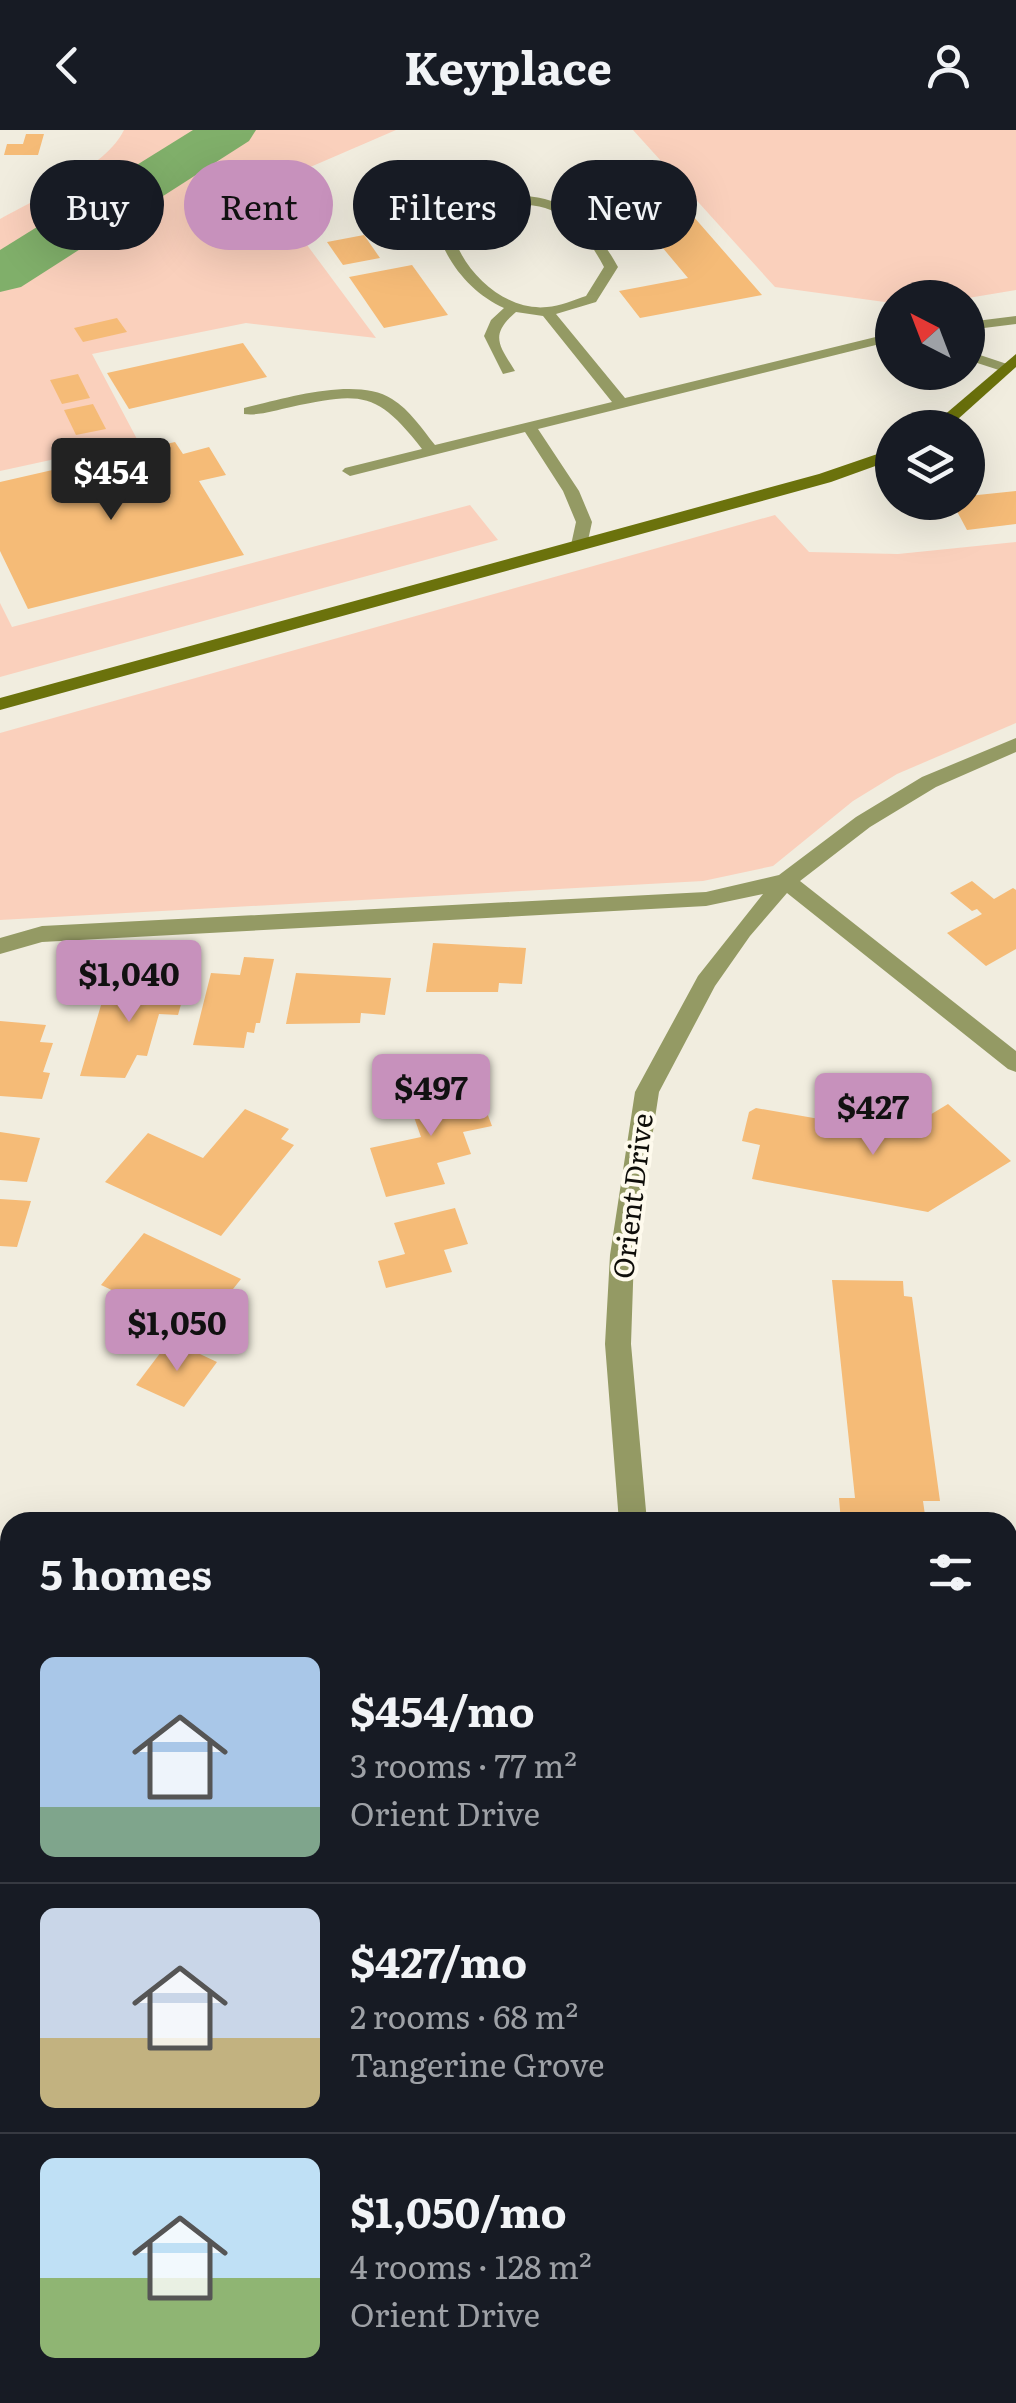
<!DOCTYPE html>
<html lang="en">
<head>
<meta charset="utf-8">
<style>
  :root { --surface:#171b24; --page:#20242c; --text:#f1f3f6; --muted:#9ea1a6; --line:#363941; --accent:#c791bc }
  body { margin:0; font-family:Literata,serif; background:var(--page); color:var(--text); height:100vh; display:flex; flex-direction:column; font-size:38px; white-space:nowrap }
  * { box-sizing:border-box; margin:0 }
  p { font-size:32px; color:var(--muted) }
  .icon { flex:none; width:55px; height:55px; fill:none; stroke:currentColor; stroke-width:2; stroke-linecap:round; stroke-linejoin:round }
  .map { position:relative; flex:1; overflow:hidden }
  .details { position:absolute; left:0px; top:1382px; width:1018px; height:892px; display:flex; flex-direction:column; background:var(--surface); border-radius:30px 30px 0 0; box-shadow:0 10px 40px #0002 }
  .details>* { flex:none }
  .top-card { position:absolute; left:30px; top:30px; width:958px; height:90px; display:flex; gap:20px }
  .needle { width:65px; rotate:318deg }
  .tools { position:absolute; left:875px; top:150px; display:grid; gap:20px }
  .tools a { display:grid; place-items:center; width:110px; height:110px; border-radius:50%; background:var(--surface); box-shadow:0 10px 40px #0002; font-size:50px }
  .price { position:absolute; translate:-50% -85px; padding:0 22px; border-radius:10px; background:var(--accent); color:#111; font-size:32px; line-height:65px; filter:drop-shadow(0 2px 5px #0008) }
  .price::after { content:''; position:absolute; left:50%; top:60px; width:30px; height:22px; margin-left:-15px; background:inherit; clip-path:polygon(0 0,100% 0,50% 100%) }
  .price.current { background:#222; color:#fff }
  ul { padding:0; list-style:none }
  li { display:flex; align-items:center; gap:30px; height:250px; padding:0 40px }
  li+li { border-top:2px solid var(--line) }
  li span { display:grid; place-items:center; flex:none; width:280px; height:200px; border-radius:15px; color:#555 }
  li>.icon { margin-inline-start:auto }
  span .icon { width:120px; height:120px; fill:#fffc; stroke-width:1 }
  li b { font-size:42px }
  h2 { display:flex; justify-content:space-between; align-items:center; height:120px; padding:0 40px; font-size:42px }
  .pill { padding:0 35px; border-radius:45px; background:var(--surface); box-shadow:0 10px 40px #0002; font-size:35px; line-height:90px }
  .pill.current { background:var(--accent); color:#111 }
  header { display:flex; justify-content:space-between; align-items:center; height:130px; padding:0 40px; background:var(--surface); font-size:45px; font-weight:700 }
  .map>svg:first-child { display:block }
  .green { fill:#fad0bc }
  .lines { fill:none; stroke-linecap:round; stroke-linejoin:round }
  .river { fill:#80af6a; fill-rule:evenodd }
  .building { fill:#f5bb77 }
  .lane { fill:#949a64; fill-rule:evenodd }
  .street { fill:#949a64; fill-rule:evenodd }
  .secondary { fill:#6b720c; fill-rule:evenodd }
  .labels { text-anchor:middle; stroke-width:8; stroke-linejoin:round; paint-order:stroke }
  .street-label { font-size:28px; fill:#0e0d09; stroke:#fefaed }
</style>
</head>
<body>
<header><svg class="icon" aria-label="back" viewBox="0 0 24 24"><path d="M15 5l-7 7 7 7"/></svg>Keyplace<svg class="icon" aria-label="person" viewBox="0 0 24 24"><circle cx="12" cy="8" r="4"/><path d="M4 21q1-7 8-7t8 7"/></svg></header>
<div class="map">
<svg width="1016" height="2273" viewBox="0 0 1016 2273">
  <rect width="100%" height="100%" fill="#f1eddf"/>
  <g class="green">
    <path d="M124,0H396L264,57L376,208L246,193L92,224L138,311L0,341V89C35,70 107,36 124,0Z"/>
    <polygon points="633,0 1016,0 1016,160 968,168 892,168 892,173 775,157"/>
    <polygon points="470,375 498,410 0,547 0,473 12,497"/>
    <polygon points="775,385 809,422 898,424 1016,412 1016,593 897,644 853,671 773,736 703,751 0,790 0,603"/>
  </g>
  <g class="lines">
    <polygon class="river" points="193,0 256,0 249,11 21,157 0,162 0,120"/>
  </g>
  <g class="building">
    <polygon points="26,4 44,4 38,25 4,25 7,14 23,14"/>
    <polygon points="686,78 762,165 640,188 619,161 688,148 636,86"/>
    <polygon points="364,105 380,128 343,135 327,112"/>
    <polygon points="412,135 448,185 384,198 349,147"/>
    <polygon points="117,188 127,202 83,212 74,198"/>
    <polygon points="243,213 267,247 129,279 107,243"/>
    <polygon points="78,244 90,268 62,274 50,250"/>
    <polygon points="93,274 106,299 76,305 64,280"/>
    <polygon points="175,312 183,324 209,317 226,345 199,351 244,425 28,479 0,421 0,352"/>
    <polygon points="1016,361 1016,394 967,400 952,372 968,372 968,366"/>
    <polygon points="972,751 994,769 1013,758 1016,760 1016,819 986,836 947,803 982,784 977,779 972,781 950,763"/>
    <polygon points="433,813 526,818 522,854 499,853 498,862 426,862"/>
    <polygon points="244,827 274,829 260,893 256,893 254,903 247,902 244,918 193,915 211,843 240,845"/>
    <polygon points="296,843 391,848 385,885 361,883 360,893 286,894"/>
    <polygon points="115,849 187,853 178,885 159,884 147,926 137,925 125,948 80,946 104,865 110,865"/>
    <polygon points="0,891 46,895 40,912 53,913 43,942 50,943 42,969 0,966"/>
    <polygon points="475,951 492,996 463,1002 471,1024 437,1033 445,1054 386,1067 370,1018 421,1007 407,967"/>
    <polygon points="948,974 1011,1031 928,1082 752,1049 760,1015 742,1011 749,982 756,978 900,1003"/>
    <polygon points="245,979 289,999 281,1009 294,1015 221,1106 105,1052 148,1003 203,1028"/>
    <polygon points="0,1002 40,1008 27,1052 0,1050"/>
    <polygon points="0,1069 31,1071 17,1117 0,1116"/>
    <polygon points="455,1078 468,1114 444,1120 452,1142 386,1158 378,1131 405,1124 394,1093"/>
    <polygon points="144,1103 241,1149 190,1213 123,1181 133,1170 101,1155"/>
    <polygon points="832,1150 903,1151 904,1166 912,1167 940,1371 923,1371 926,1392 841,1392 839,1368 855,1368"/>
    <polygon points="170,1210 217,1232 184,1277 136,1255"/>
    <polygon points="10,1463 10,1552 0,1546 0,1475"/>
    <polygon points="5,1600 10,1603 10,1703 0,1697 0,1607"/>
    <polygon points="0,2025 10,2031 10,2047 0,2062"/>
    <polygon points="194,2265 251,2265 230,2273 196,2273"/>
    <polygon points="586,2265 609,2265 611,2273 566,2273"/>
  </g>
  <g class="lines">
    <g class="lane">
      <path d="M523,66C569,67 597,99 618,137L596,172L556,184L625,268L892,203V211L538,299L579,361L592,392L587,415L579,420L571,415L576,392L563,361L525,302L350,346L342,341L345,338L422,319C377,261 361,262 291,277C276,280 259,286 244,284V278C283,269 356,246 392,269C410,280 422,299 435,315L612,272L543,186L516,182C489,205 499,215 515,241L503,244L484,206L491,190L504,178C472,164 443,130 437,96C454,74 497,69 523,66ZM510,75C558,71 582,96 604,137L586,166C574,170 560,176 547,177C503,182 458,137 451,96L475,84Z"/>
      <polygon points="1016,186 1016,194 968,200 968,192"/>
      <polygon points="968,221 1010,235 1012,238 1005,242 968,230"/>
      <polygon points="380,2265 432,2265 429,2273 377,2273"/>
    </g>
    <g class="street">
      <polygon points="1016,608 1016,622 936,657 870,697 800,751 1016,921 1016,942 1008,939 787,763 750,806 715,856 659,962 634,1125 631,1214 647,1392 619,1392 605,1214 610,1125 635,962 698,846 763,764 706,776 42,812 0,824 0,808 42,796 706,762 779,745 856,687 922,647"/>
      <polygon points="775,2265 811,2265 813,2273 777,2273"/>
    </g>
    <g class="secondary">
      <polygon points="1016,224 1016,237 948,298 929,298"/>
      <polygon points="892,319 892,330 831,352 0,580 0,568 819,344"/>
    </g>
  </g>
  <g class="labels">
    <g class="street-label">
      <text transform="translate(633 1066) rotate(-83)" y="10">Orient Drive</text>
    </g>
  </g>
</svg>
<div class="tools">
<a><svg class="needle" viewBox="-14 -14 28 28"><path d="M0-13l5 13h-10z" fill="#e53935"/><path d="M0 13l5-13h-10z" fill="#9ea1a6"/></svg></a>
<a><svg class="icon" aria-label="layers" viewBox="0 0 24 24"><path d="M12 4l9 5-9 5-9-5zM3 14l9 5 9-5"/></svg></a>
</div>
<b class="price current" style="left:111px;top:393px">$454</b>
<b class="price" style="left:129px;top:895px">$1,040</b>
<b class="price" style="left:431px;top:1009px">$497</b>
<b class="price" style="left:873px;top:1028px">$427</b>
<b class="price" style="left:177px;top:1244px">$1,050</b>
<div class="top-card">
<a class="pill">Buy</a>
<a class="pill current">Rent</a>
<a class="pill">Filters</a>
<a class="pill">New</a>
</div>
<section class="details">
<h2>5 homes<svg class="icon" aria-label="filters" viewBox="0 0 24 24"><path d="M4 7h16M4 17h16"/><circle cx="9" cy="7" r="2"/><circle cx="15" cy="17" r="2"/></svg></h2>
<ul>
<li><span style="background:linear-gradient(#a9c7e8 75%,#7fa58c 0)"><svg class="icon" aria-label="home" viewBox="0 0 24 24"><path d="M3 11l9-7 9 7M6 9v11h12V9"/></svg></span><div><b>$454/mo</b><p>3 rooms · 77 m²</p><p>Orient Drive</p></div></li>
<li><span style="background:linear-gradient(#c9d6e8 65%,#c2b280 0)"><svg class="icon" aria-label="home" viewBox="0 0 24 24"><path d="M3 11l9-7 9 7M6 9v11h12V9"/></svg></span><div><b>$427/mo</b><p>2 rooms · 68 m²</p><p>Tangerine Grove</p></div></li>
<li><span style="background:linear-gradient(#bfe0f5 60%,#8fb573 0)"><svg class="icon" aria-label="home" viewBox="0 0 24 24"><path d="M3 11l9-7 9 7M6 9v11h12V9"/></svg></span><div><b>$1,050/mo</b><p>4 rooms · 128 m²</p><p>Orient Drive</p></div></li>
</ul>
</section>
</div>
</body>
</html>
